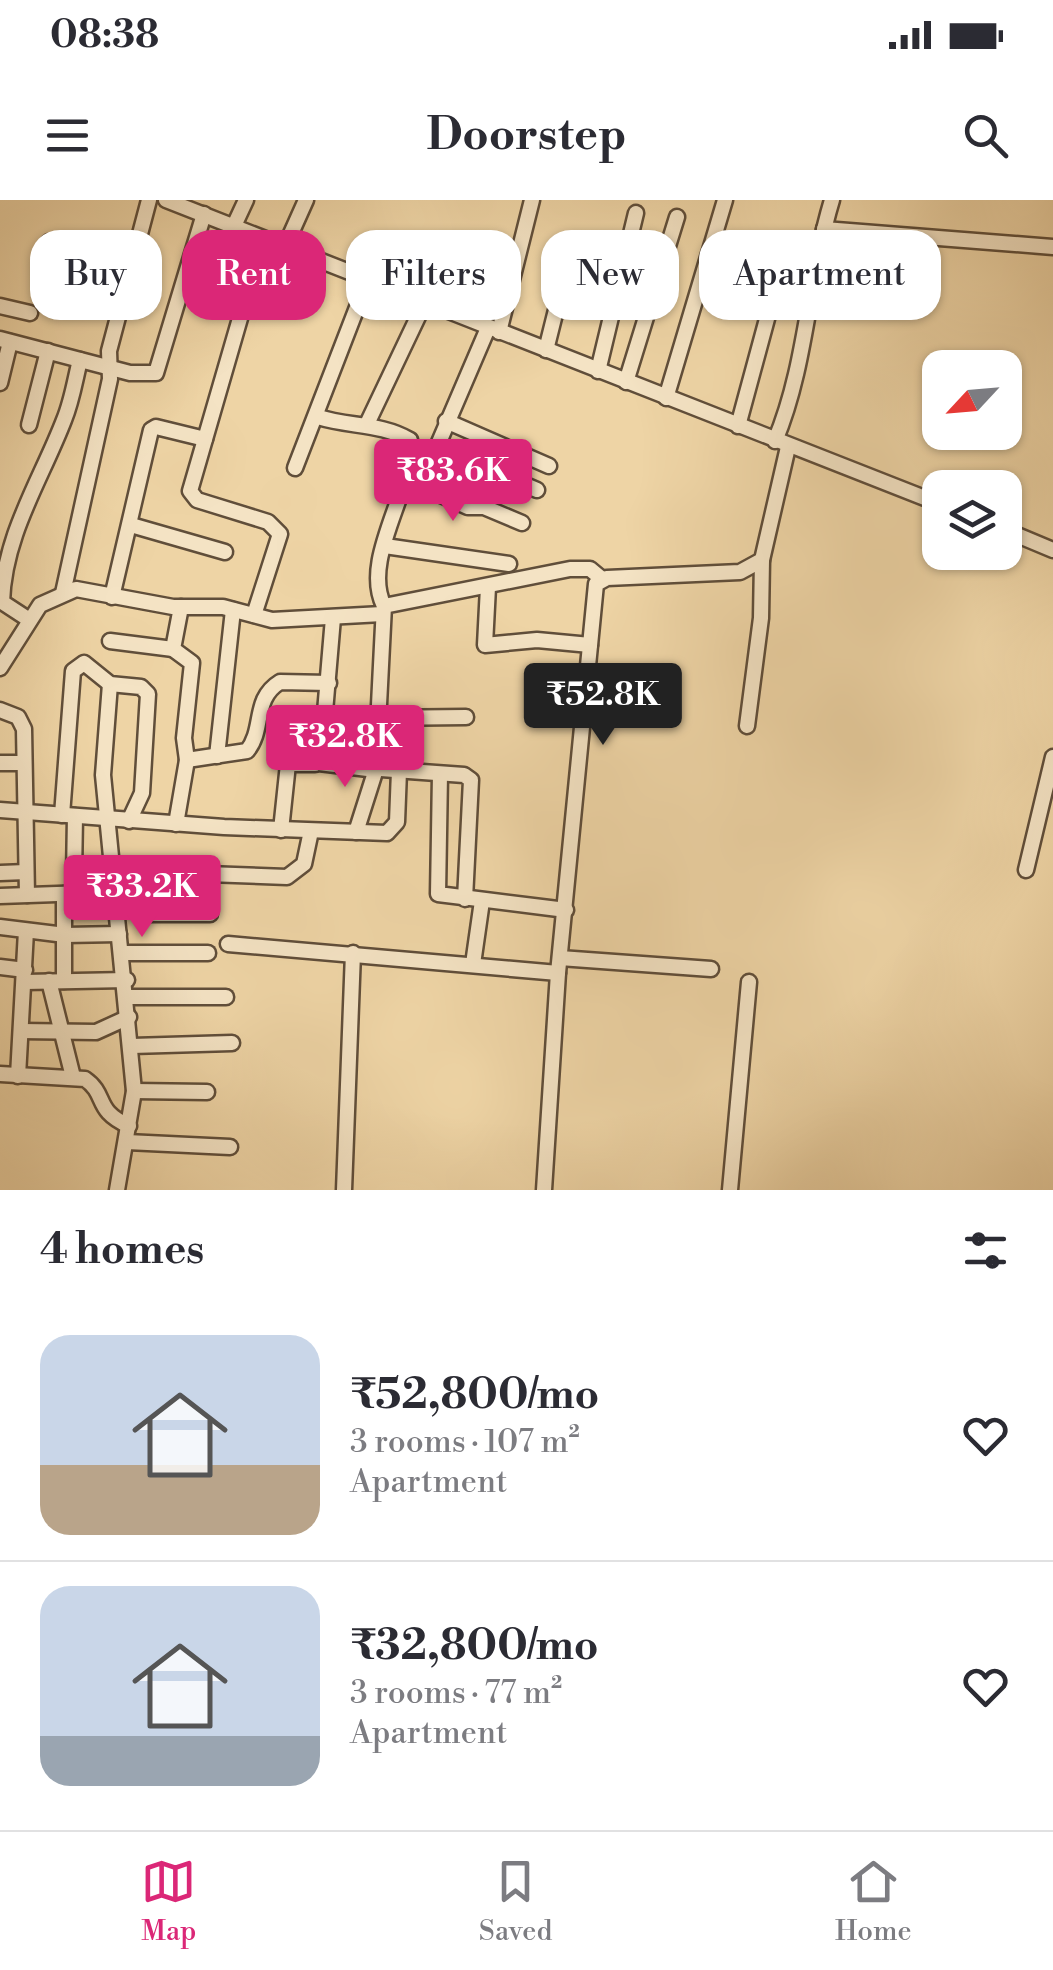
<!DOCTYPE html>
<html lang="en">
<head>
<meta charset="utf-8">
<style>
  :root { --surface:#fff; --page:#f7f7f7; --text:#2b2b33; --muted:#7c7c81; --line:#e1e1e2; --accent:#db2777 }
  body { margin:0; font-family:"Libre Bodoni",serif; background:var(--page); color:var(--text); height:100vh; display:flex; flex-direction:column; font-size:38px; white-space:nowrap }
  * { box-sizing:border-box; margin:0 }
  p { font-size:32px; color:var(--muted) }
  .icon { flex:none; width:55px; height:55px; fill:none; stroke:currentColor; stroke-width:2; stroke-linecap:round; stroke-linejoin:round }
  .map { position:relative; height:990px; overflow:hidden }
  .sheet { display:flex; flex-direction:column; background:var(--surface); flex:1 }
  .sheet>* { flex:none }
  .guide { position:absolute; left:30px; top:30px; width:995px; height:90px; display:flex; gap:20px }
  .needle { width:65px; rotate:244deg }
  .tools { position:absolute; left:922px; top:150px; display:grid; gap:20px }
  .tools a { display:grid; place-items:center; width:100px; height:100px; border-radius:20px; background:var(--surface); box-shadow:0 2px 8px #0004; font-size:50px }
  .price { position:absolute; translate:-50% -85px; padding:0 22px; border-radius:10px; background:var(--accent); color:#fff; font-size:32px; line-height:65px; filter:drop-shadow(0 2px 5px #0008) }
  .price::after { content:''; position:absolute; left:50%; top:60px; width:30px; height:22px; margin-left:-15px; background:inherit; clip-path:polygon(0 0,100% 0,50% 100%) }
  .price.active { background:#222; color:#fff }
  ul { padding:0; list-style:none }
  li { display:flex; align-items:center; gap:30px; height:250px; padding:0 40px }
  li+li { border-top:2px solid var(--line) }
  li span { display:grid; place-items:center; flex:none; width:280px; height:200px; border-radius:30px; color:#555 }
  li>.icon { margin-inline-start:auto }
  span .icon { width:120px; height:120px; fill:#fffc; stroke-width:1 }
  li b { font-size:42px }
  h2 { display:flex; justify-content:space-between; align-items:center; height:120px; padding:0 40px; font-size:42px }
  .chip { padding:0 35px; border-radius:30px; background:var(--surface); box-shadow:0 2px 8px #0004; font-size:35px; line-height:90px }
  .chip.active { background:var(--accent); color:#fff }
  .status { display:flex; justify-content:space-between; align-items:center; height:70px; padding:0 50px; background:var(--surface); direction:ltr }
  .status svg { height:28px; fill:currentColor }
  header { display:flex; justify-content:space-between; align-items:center; height:130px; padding:0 40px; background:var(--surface); font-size:45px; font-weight:800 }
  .menu { display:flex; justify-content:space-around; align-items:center; height:140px; border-top:2px solid var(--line); background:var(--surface); font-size:28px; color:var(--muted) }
  .menu a { display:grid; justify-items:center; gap:5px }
  .menu .active { color:var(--accent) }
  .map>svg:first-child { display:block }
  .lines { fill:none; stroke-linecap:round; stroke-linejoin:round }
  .minor-casing { stroke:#604e3a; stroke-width:19 }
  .minor { stroke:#f4e3c4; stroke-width:14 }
</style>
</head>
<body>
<div class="status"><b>08:38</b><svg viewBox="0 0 49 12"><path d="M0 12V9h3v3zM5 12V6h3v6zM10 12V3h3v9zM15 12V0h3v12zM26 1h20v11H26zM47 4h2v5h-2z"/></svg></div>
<header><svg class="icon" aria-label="menu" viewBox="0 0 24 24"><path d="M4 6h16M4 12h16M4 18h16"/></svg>Doorstep<svg class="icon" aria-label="search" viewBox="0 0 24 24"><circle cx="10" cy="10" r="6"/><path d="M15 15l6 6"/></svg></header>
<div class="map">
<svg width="1053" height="990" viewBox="0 0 1053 990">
  <rect width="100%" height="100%" fill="#eed4a5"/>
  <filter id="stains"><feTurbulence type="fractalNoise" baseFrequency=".002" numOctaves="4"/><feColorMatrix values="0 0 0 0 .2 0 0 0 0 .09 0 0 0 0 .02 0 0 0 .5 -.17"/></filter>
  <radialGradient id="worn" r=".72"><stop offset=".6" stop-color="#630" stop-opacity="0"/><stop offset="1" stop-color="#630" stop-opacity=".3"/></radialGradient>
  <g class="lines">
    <defs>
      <g id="minor">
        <polyline points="166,0 940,304"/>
        <polyline points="233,28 246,0"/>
        <polyline points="824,29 1053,47"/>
        <polyline points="49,42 132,65"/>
        <polyline points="285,47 306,0"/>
        <polyline points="0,106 30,113"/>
        <polyline points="499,132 532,0"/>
        <polyline points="0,139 130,173 156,173 204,14"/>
        <polyline points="546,150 560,94 575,93 586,65"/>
        <polyline points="598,171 636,13"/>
        <polyline points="626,182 677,17"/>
        <polyline points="0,183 10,142"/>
        <polyline points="666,198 725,0"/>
        <path d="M318,217C350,227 381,223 410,240C416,288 360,358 384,406"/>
        <polyline points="446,221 549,266"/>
        <polyline points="367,224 425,102"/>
        <polyline points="29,225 48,151"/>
        <polyline points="738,226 774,93"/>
        <path d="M775,241C807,165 808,79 832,0"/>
        <polyline points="436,247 537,290"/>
        <polyline points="410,254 426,259 434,254 488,128"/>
        <polyline points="295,268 368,79"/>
        <polyline points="403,278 468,307 484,307 522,323"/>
        <polyline points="131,325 225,352"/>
        <polyline points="1005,330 1053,350"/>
        <polyline points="385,346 509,364"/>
        <polyline points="488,387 485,445 537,440 590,445"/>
        <polyline points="63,393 110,179 109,151 149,0"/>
        <polyline points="112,397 151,230 156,227 205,239"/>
        <polyline points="181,407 173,449 192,463 184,538 187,560"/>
        <polyline points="254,415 280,334 268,322 197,300 190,291 263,39"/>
        <path d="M28,419L2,402C4,335 41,280 64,220C72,201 75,180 80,160"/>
        <polyline points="110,441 173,449"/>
        <polyline points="0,468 40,405 76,389 173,407 223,407 272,420 382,414"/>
        <polyline points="110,484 103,575 134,891 117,990"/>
        <polyline points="0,510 18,517 24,529 27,695"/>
        <polyline points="377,518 466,517"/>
        <polyline points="747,526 761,418 762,360"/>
        <polyline points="217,556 233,410"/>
        <polyline points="0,563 24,563"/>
        <polyline points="319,563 376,570"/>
        <polyline points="440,574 438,694 566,710"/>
        <polyline points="0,610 224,627 387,633 397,622 399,571"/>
        <polyline points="62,615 73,471 84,463 110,484 141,487 148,494 142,593 129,621"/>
        <path d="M176,624L187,560L247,551C265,529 252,499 280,482L329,483"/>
        <polyline points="281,630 288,564 315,564 321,559 333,418"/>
        <polyline points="356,632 377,566"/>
        <polyline points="1026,670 1053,557"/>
        <polyline points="0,673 26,672"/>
        <polyline points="74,676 75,616"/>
        <polyline points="0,696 114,692"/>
        <polyline points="465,699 471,580 464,575 381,569 376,564 384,406 570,369 590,369 602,379"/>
        <polyline points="116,703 130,703 148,714 210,714"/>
        <polyline points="148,714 152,672 287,677 304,664 311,631"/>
        <polyline points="0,727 65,735 119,734"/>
        <polyline points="228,744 558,773"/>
        <polyline points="122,753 208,753"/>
        <polyline points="560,758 711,769"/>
        <polyline points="473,764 482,701"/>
        <polyline points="0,767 25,770"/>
        <polyline points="49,781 73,877"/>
        <polyline points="64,781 64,694"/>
        <polyline points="25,782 127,780"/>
        <polyline points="128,797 226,797"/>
        <polyline points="21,831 96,832 129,817"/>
        <polyline points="132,846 232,843"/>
        <path d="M0,874L85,879C108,895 93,910 129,926"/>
        <polyline points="18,876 26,731"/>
        <polyline points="134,891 207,892"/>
        <polyline points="127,942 230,947"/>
        <polyline points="344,990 353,753"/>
        <polyline points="544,990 558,773 596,384 607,378 740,372 762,360 788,247"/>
        <polyline points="730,990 749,782"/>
      </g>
    </defs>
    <use href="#minor" class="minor-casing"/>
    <use href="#minor" class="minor"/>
  </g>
  <rect width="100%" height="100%" filter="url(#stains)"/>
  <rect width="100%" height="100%" fill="url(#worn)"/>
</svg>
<div class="tools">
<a><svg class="needle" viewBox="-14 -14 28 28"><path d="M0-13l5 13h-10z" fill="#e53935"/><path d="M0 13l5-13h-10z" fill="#7c7c81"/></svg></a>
<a><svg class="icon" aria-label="layers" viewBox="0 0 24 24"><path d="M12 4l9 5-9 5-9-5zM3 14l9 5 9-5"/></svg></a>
</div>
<b class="price" style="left:453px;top:324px">₹83.6K</b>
<b class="price active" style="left:603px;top:548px">₹52.8K</b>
<b class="price" style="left:345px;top:590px">₹32.8K</b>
<b class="price" style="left:142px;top:740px">₹33.2K</b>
<div class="guide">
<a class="chip">Buy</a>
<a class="chip active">Rent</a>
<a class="chip">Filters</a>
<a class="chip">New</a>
<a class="chip">Apartment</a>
</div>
</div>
<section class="sheet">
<h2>4 homes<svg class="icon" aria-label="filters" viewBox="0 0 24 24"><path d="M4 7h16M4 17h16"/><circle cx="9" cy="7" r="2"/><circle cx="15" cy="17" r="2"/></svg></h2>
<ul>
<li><span style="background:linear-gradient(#c9d6e8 65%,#b9a48a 0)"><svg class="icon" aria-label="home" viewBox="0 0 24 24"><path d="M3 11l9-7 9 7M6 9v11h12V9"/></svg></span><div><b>₹52,800/mo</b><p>3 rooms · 107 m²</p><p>Apartment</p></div><svg class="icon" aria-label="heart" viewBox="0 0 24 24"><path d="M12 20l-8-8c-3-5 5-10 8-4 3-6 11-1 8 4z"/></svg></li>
<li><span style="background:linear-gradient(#c9d6e8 75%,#9aa5b1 0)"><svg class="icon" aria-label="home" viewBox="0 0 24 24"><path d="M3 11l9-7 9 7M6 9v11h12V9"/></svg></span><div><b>₹32,800/mo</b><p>3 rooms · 77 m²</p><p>Apartment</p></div><svg class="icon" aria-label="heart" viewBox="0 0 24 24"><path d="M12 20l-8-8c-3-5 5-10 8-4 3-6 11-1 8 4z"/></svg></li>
</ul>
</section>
<nav class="menu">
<a class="active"><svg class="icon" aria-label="map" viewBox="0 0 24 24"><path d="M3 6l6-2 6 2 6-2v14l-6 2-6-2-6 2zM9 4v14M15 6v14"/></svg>Map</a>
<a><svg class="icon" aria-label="saved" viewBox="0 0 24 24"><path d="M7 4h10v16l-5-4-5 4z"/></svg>Saved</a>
<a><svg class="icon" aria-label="home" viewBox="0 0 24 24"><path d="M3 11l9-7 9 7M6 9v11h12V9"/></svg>Home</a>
</nav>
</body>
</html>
